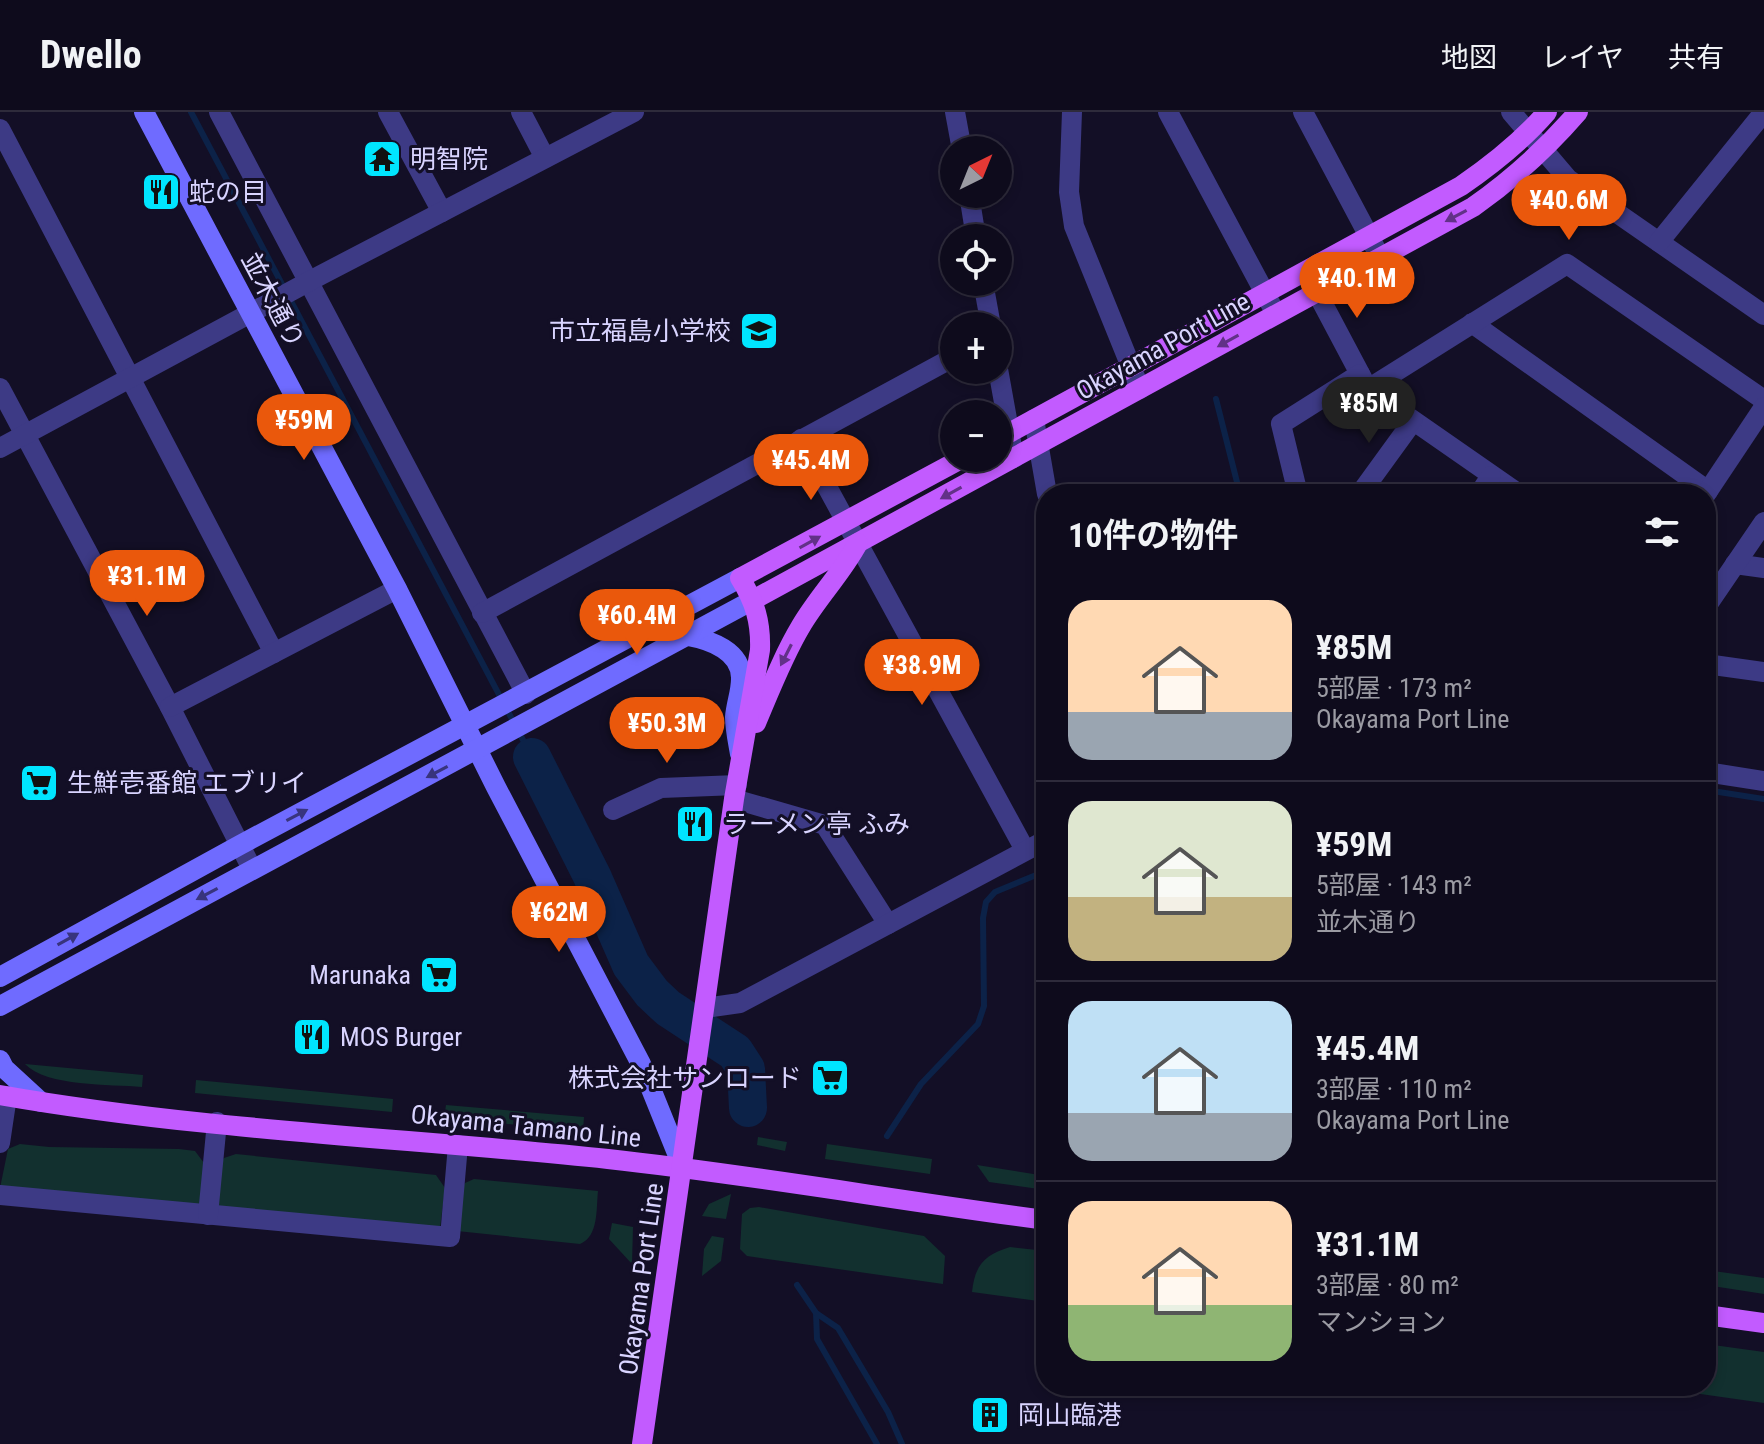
<!DOCTYPE html>
<html lang="ja">
<head>
<meta charset="utf-8">
<style>
  :root { --surface:#0e0b1c; --page:#171425; --text:#f1f3f6; --muted:#9b9ba3; --line:#2e2b3b; --accent:#ea580c }
  body { margin:0; font-family:"Roboto Condensed","Noto Sans JP",sans-serif; background:var(--page); color:var(--text); height:100vh; display:flex; flex-direction:column; font-size:30px; white-space:nowrap }
  * { box-sizing:border-box; margin:0 }
  p { font-size:26px; color:var(--muted) }
  .icon { flex:none; width:44px; height:44px; fill:none; stroke:currentColor; stroke-width:2; stroke-linecap:round; stroke-linejoin:round }
  .map { position:relative; flex:1; overflow:hidden }
  .side { position:absolute; left:1036px; top:372px; width:680px; height:912px; display:flex; flex-direction:column; background:var(--surface); border-radius:32px; box-shadow:0 4px 12px #0003,0 0 0 2px var(--line) }
  .side>* { flex:none }
  .needle { width:52px; rotate:43deg }
  .tools { position:absolute; left:940px; top:24px; display:grid; gap:16px }
  .tools a { display:grid; place-items:center; width:72px; height:72px; border-radius:50%; background:var(--surface); box-shadow:0 4px 12px #0003,0 0 0 2px var(--line); font-size:40px }
  .price { position:absolute; translate:-50% -68px; padding:0 18px; border-radius:28px; background:var(--accent); color:#fff; font-size:26px; line-height:52px; filter:drop-shadow(0 2px 4px #0008) }
  .price::after { content:''; position:absolute; left:50%; top:48px; width:24px; height:18px; margin-left:-12px; background:inherit; clip-path:polygon(0 0,100% 0,50% 100%) }
  .price.on { background:#222; color:#fff }
  ul { padding:0; list-style:none }
  li { display:flex; align-items:center; gap:24px; height:200px; padding:0 32px }
  li+li { border-top:2px solid var(--line) }
  li span { display:grid; place-items:center; flex:none; width:224px; height:160px; border-radius:24px; color:#555 }
  li>.icon { margin-inline-start:auto }
  span .icon { width:96px; height:96px; fill:#fffc; stroke-width:1 }
  li b { font-size:34px }
  h2 { display:flex; justify-content:space-between; align-items:center; height:96px; padding:0 32px; font-size:34px }
  header { display:flex; align-items:center; gap:48px; box-sizing:border-box; height:112px; padding:0 40px; background:var(--surface); border-bottom:2px solid var(--line) }
  header strong { font-size:38px }
  nav { display:flex; gap:44px; margin-inline-start:auto; font-size:28px }
  .map>svg:first-child { display:block }
  .green { fill:#12302f }
  .lines { fill:none; stroke-linecap:round; stroke-linejoin:round }
  .stream { stroke:#0c2248; stroke-width:6 }
  .river { stroke:#0c2248; stroke-width:38 }
  .street { stroke:#3d3a85; stroke-width:20 }
  .secondary { stroke:#6f6bff; stroke-width:20 }
  .primary { stroke:#c25bff; stroke-width:20 }
  .oneway { fill:#623188 }
  .oneway2 { fill:#38347d }
  .labels { text-anchor:middle; stroke-width:6; stroke-linejoin:round; paint-order:stroke }
  .poi-label { font-size:26px; fill:#d9d4ff; stroke:#130f26; text-anchor:start }
  .street-label { font-size:26px; fill:#d9d4ff; stroke:#130f26 }
</style>
</head>
<body>
<header>
<strong>Dwello</strong>
<nav><a>地図</a><a>レイヤ</a><a>共有</a></nav>
</header>
<div class="map">
<svg width="1764" height="1332" viewBox="0 0 1764 1332">
  <rect width="100%" height="100%" fill="#130f26"/>
  <g class="green">
    <path d="M25,952L143,963L142,975C110,972 47,975 25,952Z"/>
    <polygon points="196,968 393,987 392,1000 195,981"/>
    <polygon points="446,993 584,1005 583,1019 444,1006"/>
    <polygon points="758,1025 787,1030 785,1039 757,1033"/>
    <polygon points="20,1032 49,1035 179,1037 195,1039 204,1051 201,1096 0,1076 8,1037"/>
    <polygon points="827,1032 932,1047 930,1062 825,1047"/>
    <polygon points="236,1042 436,1063 445,1076 440,1116 216,1097 220,1052 224,1046"/>
    <polygon points="977,1053 1046,1064 1046,1078 989,1070"/>
    <path d="M474,1067L598,1079C596,1097 599,1124 580,1132L457,1119L462,1076L465,1071Z"/>
    <polygon points="731,1082 726,1107 702,1104 709,1092"/>
    <polygon points="759,1095 924,1124 945,1144 943,1172 747,1144 740,1137 742,1102 750,1096"/>
    <polygon points="612,1111 633,1115 632,1152 609,1127"/>
    <polygon points="712,1124 724,1126 721,1149 702,1164 704,1137"/>
    <path d="M1010,1135L1046,1139V1190L972,1180C975,1153 984,1143 1010,1135Z"/>
    <polygon points="1706,1158 1764,1166 1764,1182 1706,1173"/>
    <polygon points="1706,1232 1764,1240 1764,1291 1644,1274 1706,1274"/>
  </g>
  <g class="lines">
    <g class="stream">
      <polyline points="191,0 532,645"/>
      <polyline points="1216,287 1240,382"/>
      <polyline points="1706,678 1764,687"/>
      <polyline points="887,1024 921,972 978,912 984,894 983,806 986,790 995,780 1046,759"/>
      <polyline points="797,1173 816,1201 817,1227 877,1332"/>
      <polyline points="816,1201 838,1216 888,1300 902,1332"/>
    </g>
    <polyline class="river" points="532,645 592,764 631,853 652,881 668,896 735,940 746,957 748,996"/>
    <g class="street">
      <polyline points="219,0 526,582"/>
      <polyline points="388,0 442,100"/>
      <polyline points="521,0 545,46"/>
      <polyline points="955,0 962,38"/>
      <polyline points="1072,0 1069,80 1074,114 1140,277"/>
      <polyline points="1168,0 1276,202"/>
      <polyline points="1303,0 1380,145"/>
      <polyline points="1511,0 1568,67 1764,203"/>
      <polyline points="0,17 274,541"/>
      <polyline points="969,82 976,126"/>
      <polyline points="1659,130 1764,0"/>
      <polyline points="1306,160 1368,277 1519,382"/>
      <polyline points="983,170 991,214"/>
      <polyline points="1472,211 1708,379"/>
      <polyline points="998,257 1014,346"/>
      <polyline points="0,276 170,595 252,757"/>
      <polyline points="1368,277 1567,152 1764,288"/>
      <polyline points="1034,307 1047,382"/>
      <polyline points="801,327 1025,738"/>
      <polyline points="0,336 321,163 634,0"/>
      <polyline points="1298,382 1281,312 1360,262"/>
      <polyline points="1360,382 1413,309"/>
      <polyline points="1479,382 1491,364"/>
      <polyline points="1706,382 1764,295"/>
      <polyline points="1735,452 1764,456"/>
      <polyline points="1706,495 1764,410"/>
      <polyline points="482,501 954,245"/>
      <polyline points="1706,552 1764,560"/>
      <polyline points="170,595 397,477"/>
      <polyline points="1706,660 1764,669"/>
      <polyline points="734,687 825,713 888,812"/>
      <polyline points="613,698 661,676 737,673"/>
      <polyline points="705,896 740,891 1046,728"/>
      <polyline points="0,1031 7,984"/>
      <polyline points="0,1083 450,1125 458,1033"/>
      <polyline points="208,1103 217,1010"/>
    </g>
    <g class="secondary">
      <polyline points="144,0 397,477 496,675 641,952 683,1056"/>
      <path d="M688,524C710,528 742,539 741,567C741,580 736,592 735,605C735,617 738,630 740,642"/>
      <polyline points="0,865 240,733 740,466"/>
      <polyline points="0,894 753,488"/>
      <polyline points="0,948 4,956 41,990"/>
    </g>
    <g class="primary">
      <path d="M998,327L1461,74C1493,52 1522,29 1547,0"/>
      <path d="M753,488L1473,95C1513,67 1546,37 1578,0"/>
      <path d="M756,611C770,578 783,544 801,514C818,485 842,461 858,431"/>
      <path d="M0,983C199,1018 407,1026 608,1047C755,1063 900,1089 1046,1108"/>
      <polyline points="1706,1203 1764,1211"/>
      <path d="M642,1332L734,687L760,538C761,510 755,490 740,466L963,346"/>
    </g>
  </g>
  <defs><path id="oneway-solid" d="M-6-.8H1V-3.2L6.5 0L1 3.2V.8H-6Z" transform="scale(2)"/></defs>
  <g class="oneway">
    <use href="#oneway-solid" transform="translate(1456 104) rotate(152)"/>
    <use href="#oneway-solid" transform="translate(1228 229) rotate(151)"/>
    <use href="#oneway-solid" transform="translate(951 381) rotate(151)"/>
    <use href="#oneway-solid" transform="translate(810 430) rotate(-29)"/>
    <use href="#oneway-solid" transform="translate(786 543) rotate(117)"/>
  </g>
  <g class="oneway2">
    <use href="#oneway-solid" transform="translate(437 660) rotate(152)"/>
    <use href="#oneway-solid" transform="translate(297 703) rotate(-28)"/>
    <use href="#oneway-solid" transform="translate(207 782) rotate(152)"/>
    <use href="#oneway-solid" transform="translate(68 827) rotate(-29)"/>
  </g>
  <defs>
    <symbol id="temple-square" viewBox="-11 -11 22 22"><rect x="-9" y="-9" width="18" height="18" rx="4" fill="#00e5ff" stroke="#130f26"/><path d="M0-6L5-2H3V0L6.5 2.5H4V6H1.5V3h-3V6H-4V2.5H-6.5L-3 0V-2H-5Z" fill="#111"/></symbol>
    <symbol id="restaurant-square" viewBox="-11 -11 22 22"><rect x="-9" y="-9" width="18" height="18" rx="4" fill="#00e5ff" stroke="#130f26"/><path d="M-5-6h1v4h1v-4h1v4h1v-4h1v5L-1.5 .5V6h-2V.5L-5-1ZM5-6V6H3V1.5H1.5Q1.5-4 5-6Z" fill="#111"/></symbol>
    <symbol id="school-square" viewBox="-11 -11 22 22"><rect x="-9" y="-9" width="18" height="18" rx="4" fill="#00e5ff" stroke="#130f26"/><path d="M0-5L7-2L0 1L-7-2ZM-4 1L0 2.5L4 1V4Q0 6-4 4Z" fill="#111"/></symbol>
    <symbol id="supermarket-square" viewBox="-11 -11 22 22"><rect x="-9" y="-9" width="18" height="18" rx="4" fill="#00e5ff" stroke="#130f26"/><path d="M-6-5.5h2.5l.6 2H6L4.5 2H-2.5L-4.4-4H-6ZM-1.5 3.2a1.3 1.3 0 1 0 .1 0ZM3 3.2a1.3 1.3 0 1 0 .1 0Z" fill="#111"/></symbol>
    <symbol id="building-square" viewBox="-11 -11 22 22"><rect x="-9" y="-9" width="18" height="18" rx="4" fill="#00e5ff" stroke="#130f26"/><path d="M-4-6H4V6H1V3H-1V6H-4ZM-2.5-4.3h1.7v1.8h-1.7ZM.8-4.3h1.7v1.8H.8ZM-2.5-1h1.7V.8h-1.7ZM.8-1h1.7V.8H.8Z" fill="#111"/></symbol>
  </defs>
  <g fill-rule="evenodd">
    <use href="#temple-square" x="360" y="25" width="44" height="44"/>
    <use href="#restaurant-square" x="139" y="58" width="44" height="44"/>
    <use href="#school-square" x="737" y="197" width="44" height="44"/>
    <use href="#supermarket-square" x="17" y="649" width="44" height="44"/>
    <use href="#restaurant-square" x="673" y="690" width="44" height="44"/>
    <use href="#supermarket-square" x="417" y="841" width="44" height="44"/>
    <use href="#restaurant-square" x="290" y="903" width="44" height="44"/>
    <use href="#supermarket-square" x="808" y="944" width="44" height="44"/>
    <use href="#building-square" x="968" y="1281" width="44" height="44"/>
  </g>
  <g class="labels">
    <g class="poi-label">
      <text x="410" y="56">明智院</text>
      <text x="189" y="89">蛇の目</text>
      <text x="731" y="228" text-anchor="end">市立福島小学校</text>
      <text x="67" y="680">生鮮壱番館 エブリイ</text>
      <text x="723" y="721">ラーメン亭 ふみ</text>
      <text x="411" y="872" text-anchor="end">Marunaka</text>
      <text x="340" y="934">MOS Burger</text>
      <text x="802" y="975" text-anchor="end">株式会社サンロード</text>
      <text x="1018" y="1312">岡山臨港</text>
    </g>
    <g class="street-label">
      <text transform="translate(273 188) rotate(62)" y="9">並木通り</text>
      <text transform="translate(1163 234) rotate(-29)" y="9">Okayama Port Line</text>
      <text transform="translate(526 1014) rotate(6)" y="9">Okayama Tamano Line</text>
      <text transform="translate(641 1167) rotate(-82)" y="9">Okayama Port Line</text>
    </g>
  </g>
</svg>
<div class="tools">
<a><svg class="needle" viewBox="-14 -14 28 28"><path d="M0-13l5 13h-10z" fill="#e53935"/><path d="M0 13l5-13h-10z" fill="#9b9ba3"/></svg></a>
<a><svg class="icon" aria-label="locate" viewBox="0 0 24 24"><circle cx="12" cy="12" r="6"/><path d="M12 2v4M12 18v4M2 12h4M18 12h4"/></svg></a>
<a>+</a>
<a>−</a>
</div>
<b class="price" style="left:1569px;top:130px">¥40.6M</b>
<b class="price" style="left:1357px;top:208px">¥40.1M</b>
<b class="price on" style="left:1369px;top:333px">¥85M</b>
<b class="price" style="left:304px;top:350px">¥59M</b>
<b class="price" style="left:811px;top:390px">¥45.4M</b>
<b class="price" style="left:147px;top:506px">¥31.1M</b>
<b class="price" style="left:637px;top:545px">¥60.4M</b>
<b class="price" style="left:922px;top:595px">¥38.9M</b>
<b class="price" style="left:667px;top:653px">¥50.3M</b>
<b class="price" style="left:559px;top:842px">¥62M</b>
<section class="side">
<h2>10件の物件<svg class="icon" aria-label="filters" viewBox="0 0 24 24"><path d="M4 7h16M4 17h16"/><circle cx="9" cy="7" r="2"/><circle cx="15" cy="17" r="2"/></svg></h2>
<ul>
<li><span style="background:linear-gradient(#ffd9b3 70%,#9aa5b1 0)"><svg class="icon" aria-label="home" viewBox="0 0 24 24"><path d="M3 11l9-7 9 7M6 9v11h12V9"/></svg></span><div><b>¥85M</b><p>5部屋 · 173 m²</p><p>Okayama Port Line</p></div></li>
<li><span style="background:linear-gradient(#dfe7d0 60%,#c2b280 0)"><svg class="icon" aria-label="home" viewBox="0 0 24 24"><path d="M3 11l9-7 9 7M6 9v11h12V9"/></svg></span><div><b>¥59M</b><p>5部屋 · 143 m²</p><p>並木通り</p></div></li>
<li><span style="background:linear-gradient(#bfe0f5 70%,#9aa5b1 0)"><svg class="icon" aria-label="home" viewBox="0 0 24 24"><path d="M3 11l9-7 9 7M6 9v11h12V9"/></svg></span><div><b>¥45.4M</b><p>3部屋 · 110 m²</p><p>Okayama Port Line</p></div></li>
<li><span style="background:linear-gradient(#ffd9b3 65%,#8fb573 0)"><svg class="icon" aria-label="home" viewBox="0 0 24 24"><path d="M3 11l9-7 9 7M6 9v11h12V9"/></svg></span><div><b>¥31.1M</b><p>3部屋 · 80 m²</p><p>マンション</p></div></li>
</ul>
</section>
</div>
</body>
</html>
